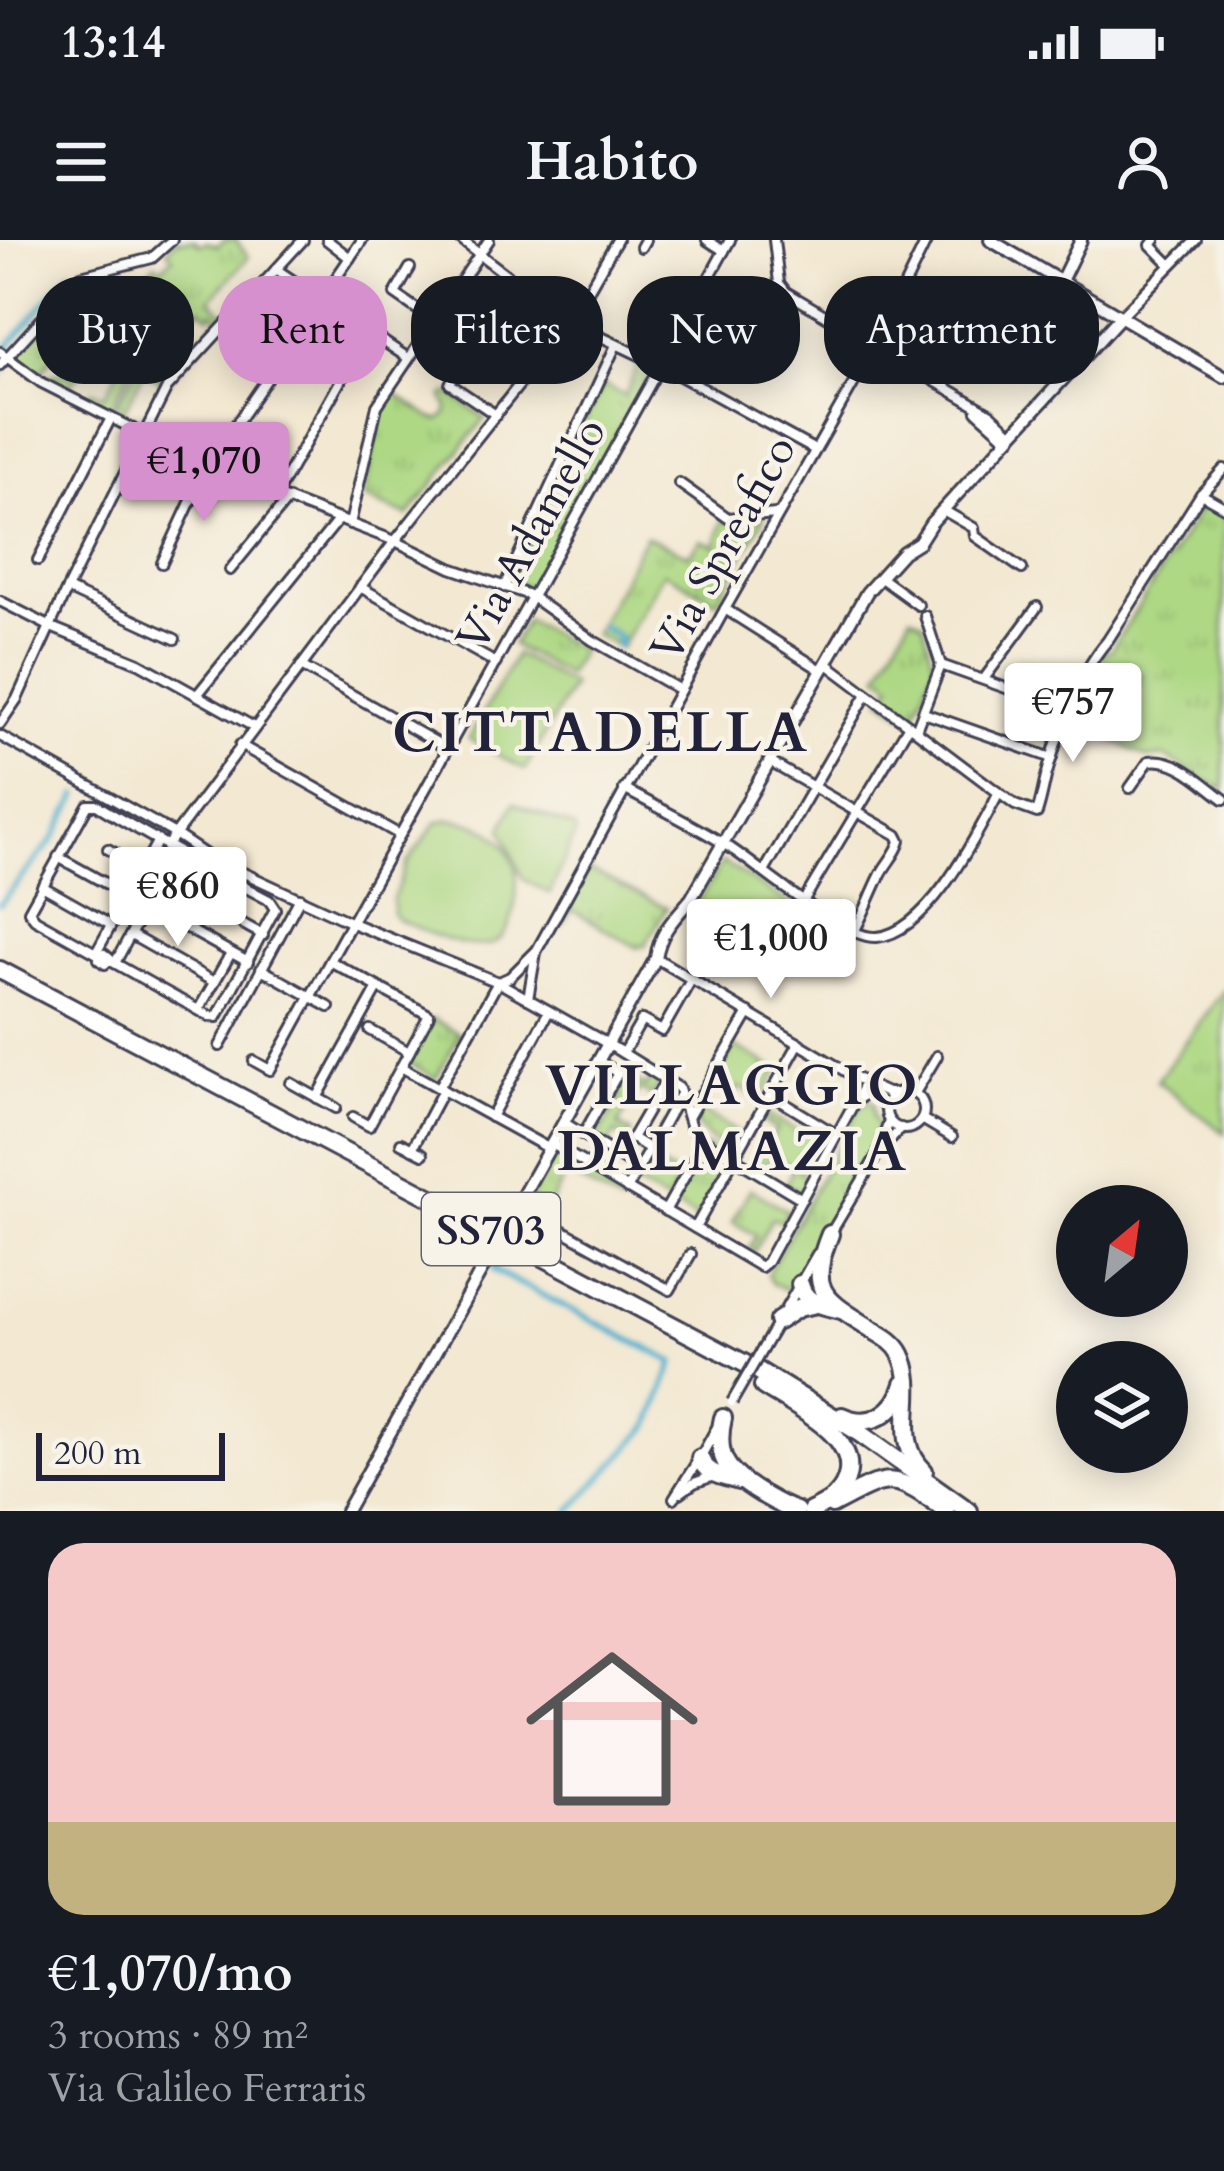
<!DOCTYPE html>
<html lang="en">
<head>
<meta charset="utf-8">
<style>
  :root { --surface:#171b24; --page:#20242c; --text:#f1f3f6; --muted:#9ea1a6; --line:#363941; --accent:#d690ce }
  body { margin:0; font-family:Cardo,serif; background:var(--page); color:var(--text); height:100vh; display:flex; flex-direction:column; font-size:45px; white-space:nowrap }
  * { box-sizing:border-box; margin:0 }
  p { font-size:39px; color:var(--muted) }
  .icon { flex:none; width:66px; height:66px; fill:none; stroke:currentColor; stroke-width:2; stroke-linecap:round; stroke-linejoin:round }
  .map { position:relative; height:1271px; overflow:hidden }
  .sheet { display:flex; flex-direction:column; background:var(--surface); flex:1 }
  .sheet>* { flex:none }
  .hud { position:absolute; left:36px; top:36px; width:1152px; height:108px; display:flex; gap:24px }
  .needle { width:78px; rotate:29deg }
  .tools { position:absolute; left:1056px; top:945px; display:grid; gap:24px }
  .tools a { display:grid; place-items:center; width:132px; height:132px; border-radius:50%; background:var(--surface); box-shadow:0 6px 30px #0003; font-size:60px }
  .scale { position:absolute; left:36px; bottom:30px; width:189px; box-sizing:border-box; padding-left:12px; border:6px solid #22223b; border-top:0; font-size:33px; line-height:42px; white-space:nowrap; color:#22223b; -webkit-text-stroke:9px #f7f3e8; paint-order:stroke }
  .price { position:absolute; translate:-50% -102px; padding:0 27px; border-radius:12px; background:#fff; color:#222; font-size:39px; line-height:78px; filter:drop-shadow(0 3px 6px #0008) }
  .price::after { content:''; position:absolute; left:50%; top:72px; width:36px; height:27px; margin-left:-18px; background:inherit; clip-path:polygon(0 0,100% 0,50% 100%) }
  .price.selected { background:var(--accent); color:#111 }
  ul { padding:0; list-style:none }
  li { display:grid; align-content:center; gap:24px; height:636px; padding:0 48px }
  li+li { border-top:3px solid var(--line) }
  li span { display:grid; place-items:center; height:372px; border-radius:36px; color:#555 }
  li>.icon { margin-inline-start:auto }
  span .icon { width:216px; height:216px; fill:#fffc; stroke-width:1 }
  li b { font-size:51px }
  .pill { padding:0 42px; border-radius:48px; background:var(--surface); box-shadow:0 6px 30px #0003; font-size:42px; line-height:108px }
  .pill.selected { background:var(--accent); color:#111 }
  .status { display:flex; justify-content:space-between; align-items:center; height:84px; padding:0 60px; background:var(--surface); direction:ltr }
  .status svg { height:33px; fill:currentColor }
  header { display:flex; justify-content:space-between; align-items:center; height:156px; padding:0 48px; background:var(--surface); font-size:54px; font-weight:600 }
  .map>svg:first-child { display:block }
  .grass { fill:url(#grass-tufts); stroke:#687d60; stroke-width:3 }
  .pitch { fill:#aed884; stroke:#687d60; stroke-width:3 }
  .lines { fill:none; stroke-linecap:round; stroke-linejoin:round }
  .canal { stroke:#50b1cf; stroke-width:6 }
  .street-casing { stroke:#414052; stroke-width:14 }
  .secondary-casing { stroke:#414052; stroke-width:16 }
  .highway-casing { stroke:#414052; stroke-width:22 }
  .street { stroke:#fff; stroke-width:8 }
  .secondary { stroke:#fff; stroke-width:10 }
  .highway { stroke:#fff; stroke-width:16 }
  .street-bridge-casing { stroke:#414052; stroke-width:14; stroke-linecap:butt }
  .secondary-bridge-casing { stroke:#414052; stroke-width:16; stroke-linecap:butt }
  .street-bridge { stroke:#fff; stroke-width:8 }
  .secondary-bridge { stroke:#fff; stroke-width:10 }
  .labels { text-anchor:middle; stroke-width:9; stroke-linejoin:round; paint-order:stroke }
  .shield { fill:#f7f3e8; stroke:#62616f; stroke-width:3 }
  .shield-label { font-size:42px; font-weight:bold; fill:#22223b }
  .street-label { font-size:45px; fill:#22223b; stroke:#f7f3e8 }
  .district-label { font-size:57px; font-weight:bold; letter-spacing:3px; fill:#22223b; stroke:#f7f3e8 }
</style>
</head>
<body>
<div class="status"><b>13:14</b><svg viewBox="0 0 49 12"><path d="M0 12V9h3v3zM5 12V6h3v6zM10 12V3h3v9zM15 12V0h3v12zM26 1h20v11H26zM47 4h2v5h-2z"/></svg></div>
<header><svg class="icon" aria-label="menu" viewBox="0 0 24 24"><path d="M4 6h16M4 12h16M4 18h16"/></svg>Habito<svg class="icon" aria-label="person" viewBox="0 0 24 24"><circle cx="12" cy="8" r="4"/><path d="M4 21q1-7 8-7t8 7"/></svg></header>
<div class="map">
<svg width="1224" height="1271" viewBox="0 0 1224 1271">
  <defs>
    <pattern id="grass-tufts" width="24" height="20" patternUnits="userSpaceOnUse" patternTransform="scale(3)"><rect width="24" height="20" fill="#aed884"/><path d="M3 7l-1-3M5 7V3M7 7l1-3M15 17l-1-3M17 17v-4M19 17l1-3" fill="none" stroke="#95b973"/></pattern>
  </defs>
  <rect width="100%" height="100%" fill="#f7f3e8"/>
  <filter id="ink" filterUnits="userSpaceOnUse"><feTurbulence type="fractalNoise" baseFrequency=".00833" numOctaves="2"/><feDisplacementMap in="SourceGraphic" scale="24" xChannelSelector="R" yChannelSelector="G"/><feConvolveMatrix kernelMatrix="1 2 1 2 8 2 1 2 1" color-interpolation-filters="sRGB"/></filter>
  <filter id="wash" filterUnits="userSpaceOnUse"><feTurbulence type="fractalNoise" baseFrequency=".004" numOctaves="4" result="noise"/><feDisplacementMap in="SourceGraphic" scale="48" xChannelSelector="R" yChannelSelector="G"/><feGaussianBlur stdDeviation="2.7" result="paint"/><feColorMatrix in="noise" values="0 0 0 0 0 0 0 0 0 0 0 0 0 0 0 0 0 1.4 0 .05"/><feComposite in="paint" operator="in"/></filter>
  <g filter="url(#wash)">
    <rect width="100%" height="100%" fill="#f3e8d1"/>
    <g class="grass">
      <polygon points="176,0 194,0 200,5 206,2 218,6 224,0 235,0 249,17 210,60 227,76 199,108 199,102 218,77 212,72 209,76 200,68 150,122 150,130 164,138 191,111 193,114 165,144 156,162 153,161 162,142 144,132 122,175 142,182 151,166 153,168 143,188 116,175 117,164 155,96 151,85 140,81 116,121 130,131 111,167 106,169 86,159 92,151 105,155 118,132 104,124 111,111 104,106 66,150 47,139 51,134 64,133 71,136 81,117 61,106 39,135 13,116 82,38 108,33 116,45 148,67 157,53 130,30 142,38 155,24 162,28 173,17 167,11"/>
      <polygon points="639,123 653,129 531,349 512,341 602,145 625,156"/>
      <polygon points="393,152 431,178 439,180 447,174 448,166 443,157 449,153 485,178 408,276 364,258 381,171"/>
      <polygon points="1204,263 1224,275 1224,550 1164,516 1148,518 1098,493 1101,476 1097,462 1131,465 1142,435 1100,419 1102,413 1111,410"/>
      <polygon points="765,277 717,361 664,332 620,408 618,407 622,397 609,388 606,392 617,398 615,405 594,394 645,296 689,315 701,300 715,306 723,280 735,283"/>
      <polygon points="911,375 923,382 934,425 913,481 882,458 893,444 879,434"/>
      <polygon points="526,380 581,410 567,435 512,405"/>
      <polygon points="589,630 667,668 644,707 640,705 638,708 572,670 562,686 559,684"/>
      <polygon points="1224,750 1224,893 1157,841"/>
      <polygon points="433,779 460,794 436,838 409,823"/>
      <polygon points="734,806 778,830 761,860 739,847 733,857 712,845"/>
      <polygon points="620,832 646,847 653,836 661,841 652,856 639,849 618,885 631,893 626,900 615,893 607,907 585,894 588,890 599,895 621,856 611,849"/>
      <polygon points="868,861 873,862 874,877 879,889 869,910 788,1050 773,1044 767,1035 845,893 861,866"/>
      <path d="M698,869L742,895L733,913C717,903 699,896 693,877Z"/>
      <polygon points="765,873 804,895 810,884 822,891 799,932 808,938 800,952 786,944 793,928 772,916 763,929 756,925 776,890 761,880"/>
      <polygon points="706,906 731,920 698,979 673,965"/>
      <polygon points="556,912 627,954 621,965 567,933 547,969 529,959"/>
      <polygon points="648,919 680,937 666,962 634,944"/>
      <polygon points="750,949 788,971 781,982 772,978 754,1012 749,1009 756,995 732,982"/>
    </g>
    <g class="pitch">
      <polygon points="516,414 572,445 525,530 469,499"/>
      <polygon points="514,563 574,588 576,592 550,654 523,639 502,589"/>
      <path d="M448,579C467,581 485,585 499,599C505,605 511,616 514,623C521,644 515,701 488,705C458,709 424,691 398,680L393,674V659L407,623L436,583Z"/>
      <polygon points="723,622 803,673 775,717 695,666"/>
    </g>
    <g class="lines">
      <g class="canal">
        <polyline points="6,109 70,32"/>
        <polyline points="0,135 7,125"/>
        <polyline points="601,386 620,398 617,406"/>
        <polyline points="0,664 53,600 78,555"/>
        <polyline points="510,999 493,1030 674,1122 650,1185 570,1271"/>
      </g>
    </g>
  </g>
  <g filter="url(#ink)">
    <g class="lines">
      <defs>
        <g id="street">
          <polyline points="327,0 350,18"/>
          <polyline points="461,0 564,79 662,126 815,210"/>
          <polyline points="707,0 724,11"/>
          <polyline points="774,0 779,43 786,52 858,95 882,88"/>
          <polyline points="1155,0 1151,5 1171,25"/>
          <polyline points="641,7 645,0"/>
          <polyline points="410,28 395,54 434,81"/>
          <polyline points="276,29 408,118"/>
          <polyline points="453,54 484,78 450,144 496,175"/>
          <polyline points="1121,76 1196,0"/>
          <polyline points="228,82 278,124"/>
          <polyline points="875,106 991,174 1012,194"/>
          <polyline points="0,112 42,143 133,189 146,205 395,301 451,328 529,355 592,400 680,450"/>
          <polyline points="0,125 81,36 152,18 172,0"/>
          <polyline points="977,171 1008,199"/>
          <polyline points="679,243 728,278 777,274"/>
          <polyline points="1201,254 1224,267"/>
          <polyline points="276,255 368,92"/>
          <polyline points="943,270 974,288 975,296 1022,329"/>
          <polyline points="350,284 377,166 489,0"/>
          <polyline points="38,320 111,178"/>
          <polyline points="162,323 206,228 362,0"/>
          <polyline points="230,330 288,259"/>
          <polyline points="881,338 918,365"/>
          <polyline points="360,347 496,423"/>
          <polyline points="504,347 616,105"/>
          <polyline points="67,349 175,399"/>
          <polyline points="0,361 51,387 139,423 254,487"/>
          <polyline points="725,369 821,430"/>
          <polyline points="925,376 941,425"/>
          <path d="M826,423L1015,565L1037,573C1041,562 1043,549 1046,537C1059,490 1076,437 1108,400L1201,254L1224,229"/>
          <polyline points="301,426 448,509"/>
          <polyline points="984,439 1037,367"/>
          <polyline points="197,455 339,279"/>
          <polyline points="924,473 1052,518"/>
          <polyline points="0,484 17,459 67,349 167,148 303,0"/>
          <polyline points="916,490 941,425 1065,469 1070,468"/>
          <polyline points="0,496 175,594 209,617 352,683 498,742 608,804 679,848 691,888 697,896 802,959"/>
          <polyline points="240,505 400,595"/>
          <path d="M770,522L897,595L900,601C896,615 886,623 880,636C871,654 864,674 854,692"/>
          <path d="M1130,548L1149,521C1177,516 1203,544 1224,559"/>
          <path d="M624,549C659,568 696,586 729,607C760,627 844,700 877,697C929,692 977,594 999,553"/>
          <polyline points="166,607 395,301 566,86 578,76 589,49 617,0"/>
          <polyline points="108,609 142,628"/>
          <polyline points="58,617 248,722"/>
          <polyline points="764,632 867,454"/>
          <polyline points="161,639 263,695"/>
          <polyline points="42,646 111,685"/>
          <polyline points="804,660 909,485"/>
          <polyline points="131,695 214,742"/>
          <polyline points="96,713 157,602"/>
          <polygon points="104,714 110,719 105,724 99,719"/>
          <path d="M101,716L35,679L29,671L88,565H97C153,600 211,629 269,660L275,669L217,777L209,776L109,720"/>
          <polyline points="656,718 865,843 887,853 895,853"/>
          <polyline points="115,723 175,612"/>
          <polyline points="261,729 329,767"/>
          <polyline points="499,742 510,737 537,710 725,369 875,106 927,0"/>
          <polyline points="528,759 536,712"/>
          <polyline points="199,769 231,713"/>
          <polyline points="370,790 409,812"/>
          <polyline points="220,806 300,658"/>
          <polyline points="623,813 642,780 662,791 691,740"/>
          <polyline points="254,821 270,830 330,721"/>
          <polyline points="291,843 336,868"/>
          <polyline points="439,848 498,742"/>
          <circle cx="905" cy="870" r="19"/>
          <polyline points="915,853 937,816"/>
          <polyline points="771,855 837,895"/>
          <polyline points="317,858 378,748"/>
          <path d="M860,858L864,854C874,852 880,860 885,868"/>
          <polyline points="689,876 749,773"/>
          <polyline points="353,877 369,886 401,827"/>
          <polyline points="491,877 549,771"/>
          <polyline points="922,879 952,897"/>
          <polyline points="563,882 639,929"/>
          <polyline points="583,895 618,833 598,821"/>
          <polyline points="401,903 423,914"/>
          <polyline points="552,904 761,1027 767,1022 865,843"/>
          <polyline points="548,908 401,827 429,775 330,721 730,0"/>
          <polyline points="412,909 443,850"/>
          <polyline points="650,909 632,898 667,838"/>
          <polyline points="879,910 889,881"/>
          <polyline points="627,949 680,854"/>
          <polyline points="517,965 670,1050 691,1014"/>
          <polyline points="665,971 704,902"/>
          <polyline points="695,988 799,803"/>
          <polyline points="832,991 876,917 901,888"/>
          <polyline points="763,1108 817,1014"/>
          <polyline points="700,1218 716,1189"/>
          <polyline points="680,1253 694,1243 711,1237"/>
          <polyline points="674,1258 697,1222"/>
        </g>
        <g id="secondary">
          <polyline points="990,0 1224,137"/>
          <polyline points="1061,41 1081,0"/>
          <path d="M505,987L656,718C660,691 675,678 691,659L867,352L903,312L919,302L931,283L1121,76"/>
          <polyline points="346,1271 489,1017"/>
        </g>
        <g id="highway">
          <polyline points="0,730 757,1130 855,1190 969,1271"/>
          <path d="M830,994C806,1053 825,1059 873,1090C883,1096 895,1102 901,1114C921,1153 890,1198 924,1231"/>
          <path d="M800,1044C805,1065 823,1065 841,1070"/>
          <polyline points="778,1081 798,1068 817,1064"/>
          <path d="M763,1146C793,1166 862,1196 846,1240C840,1257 826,1264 811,1271"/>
          <path d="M842,1176C871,1189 896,1173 904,1144"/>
          <path d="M723,1178C714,1217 727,1233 760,1253C772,1260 783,1267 796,1271"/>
          <path d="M700,1218C706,1235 723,1236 739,1241"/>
          <path d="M832,1265C890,1234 892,1231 946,1271"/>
        </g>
      </defs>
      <use href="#street" class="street-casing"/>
      <use href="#secondary" class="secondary-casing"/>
      <use href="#highway" class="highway-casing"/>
      <use href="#street" class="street"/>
      <use href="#secondary" class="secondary"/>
      <use href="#highway" class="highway"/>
      <defs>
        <polyline id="street-bridge" points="732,1162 763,1108"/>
        <polyline id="secondary-bridge" points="489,1017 505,987"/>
      </defs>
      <use href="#street-bridge" class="street-bridge-casing"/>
      <use href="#secondary-bridge" class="secondary-bridge-casing"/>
      <use href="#street-bridge" class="street-bridge"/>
      <use href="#secondary-bridge" class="secondary-bridge"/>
    </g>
  </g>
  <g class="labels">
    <rect class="shield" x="422" y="953" width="138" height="72" rx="9"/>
    <g class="shield-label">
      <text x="491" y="1004">SS703</text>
    </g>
    <g class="street-label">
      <text transform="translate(530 294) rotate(-61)" y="16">Via Adamello</text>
      <text transform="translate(722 308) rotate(-61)" y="16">Via Spreafico</text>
    </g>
    <g class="district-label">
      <text x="601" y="511">CITTADELLA</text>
      <text x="733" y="864">VILLAGGIO<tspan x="733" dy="66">DALMAZIA</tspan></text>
    </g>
  </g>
</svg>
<div class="tools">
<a><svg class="needle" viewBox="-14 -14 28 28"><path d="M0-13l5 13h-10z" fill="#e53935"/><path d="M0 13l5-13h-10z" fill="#9ea1a6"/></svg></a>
<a><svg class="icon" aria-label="layers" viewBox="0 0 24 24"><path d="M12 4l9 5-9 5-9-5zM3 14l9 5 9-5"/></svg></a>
</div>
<div class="scale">200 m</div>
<b class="price selected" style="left:204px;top:284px">€1,070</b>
<b class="price" style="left:1073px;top:525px">€757</b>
<b class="price" style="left:178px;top:709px">€860</b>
<b class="price" style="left:771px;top:761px">€1,000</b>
<div class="hud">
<a class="pill">Buy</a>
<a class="pill selected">Rent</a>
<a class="pill">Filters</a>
<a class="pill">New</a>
<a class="pill">Apartment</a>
</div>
</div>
<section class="sheet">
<ul>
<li><span style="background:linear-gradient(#f6c9c9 75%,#c2b280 0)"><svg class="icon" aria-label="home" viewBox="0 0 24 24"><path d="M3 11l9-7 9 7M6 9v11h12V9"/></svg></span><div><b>€1,070/mo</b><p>3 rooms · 89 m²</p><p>Via Galileo Ferraris</p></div></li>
</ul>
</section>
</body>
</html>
